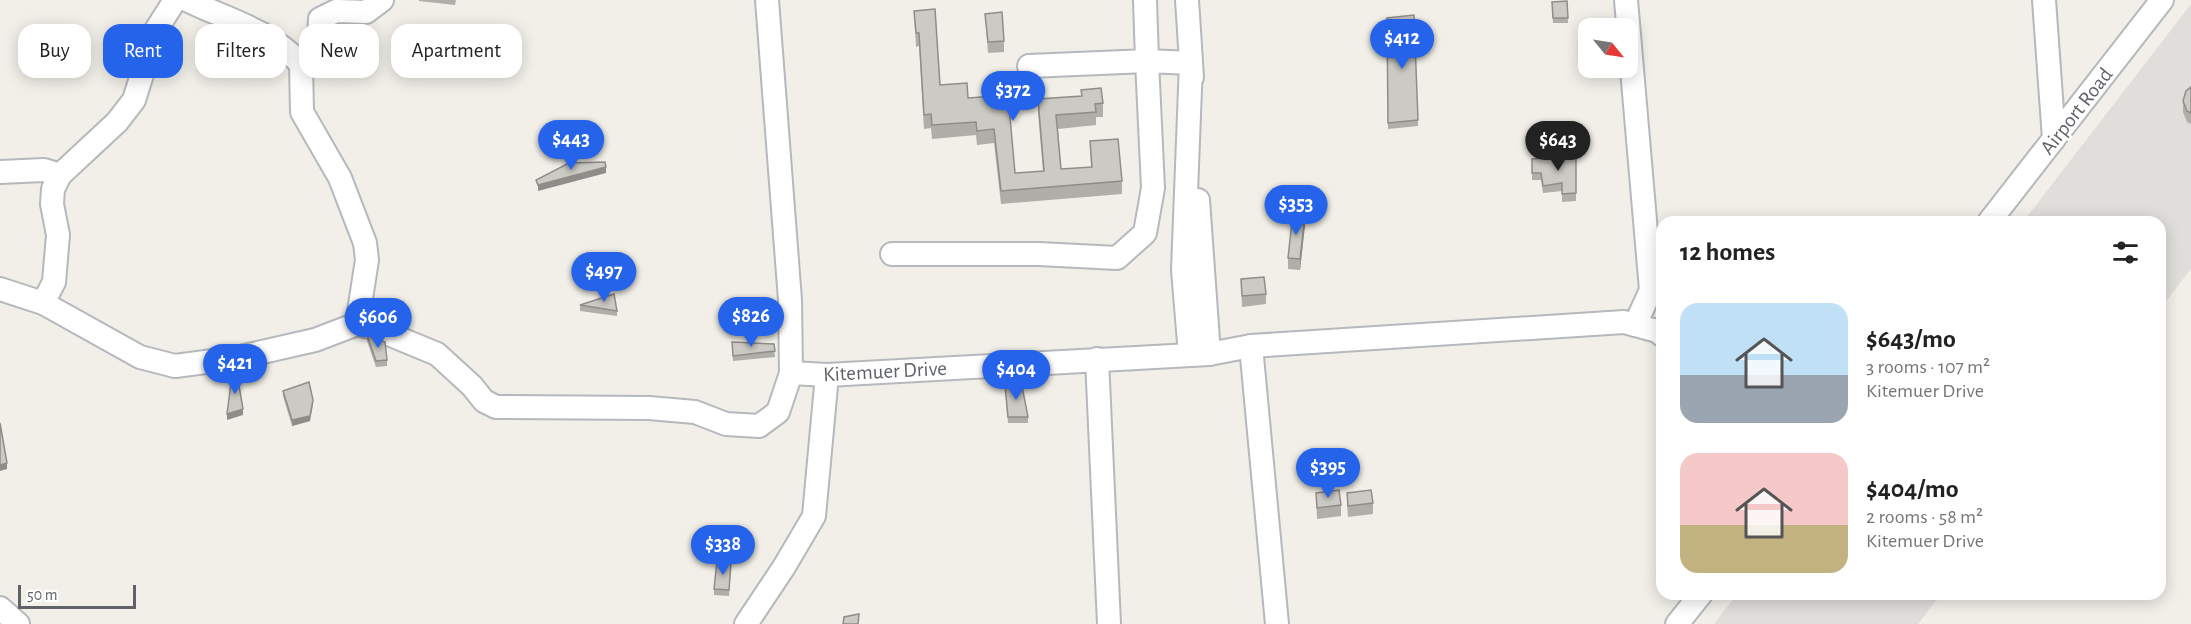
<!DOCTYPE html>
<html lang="en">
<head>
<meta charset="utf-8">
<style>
  :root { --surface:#fff; --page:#f6f6f6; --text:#222; --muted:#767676; --accent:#2563eb }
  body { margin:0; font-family:"Alegreya Sans",sans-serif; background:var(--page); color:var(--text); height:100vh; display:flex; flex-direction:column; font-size:22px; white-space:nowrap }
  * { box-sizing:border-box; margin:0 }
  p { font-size:20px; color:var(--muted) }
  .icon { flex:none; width:33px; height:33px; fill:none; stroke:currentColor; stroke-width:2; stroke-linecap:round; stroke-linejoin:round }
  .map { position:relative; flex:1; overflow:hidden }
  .side { position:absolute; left:1656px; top:216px; width:510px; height:384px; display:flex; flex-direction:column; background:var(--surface); border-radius:18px; box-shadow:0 3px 15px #0003 }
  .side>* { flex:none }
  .hud { position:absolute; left:18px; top:24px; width:570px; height:54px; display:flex; gap:12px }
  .needle { width:39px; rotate:120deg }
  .buttons { position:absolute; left:1578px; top:18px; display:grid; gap:12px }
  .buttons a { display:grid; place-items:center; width:60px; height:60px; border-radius:12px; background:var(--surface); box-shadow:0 3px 15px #0003; font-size:30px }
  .scale { position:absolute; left:18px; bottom:15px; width:118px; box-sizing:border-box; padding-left:6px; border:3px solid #5f6368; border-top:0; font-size:16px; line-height:21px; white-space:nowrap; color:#5f6368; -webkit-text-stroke:4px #fff; paint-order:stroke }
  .price { position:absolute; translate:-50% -51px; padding:0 14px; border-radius:21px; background:var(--accent); color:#fff; font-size:20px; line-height:39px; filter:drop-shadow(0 2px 3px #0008) }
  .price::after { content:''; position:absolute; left:50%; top:36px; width:18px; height:14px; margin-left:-9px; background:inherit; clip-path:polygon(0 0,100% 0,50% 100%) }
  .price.current { background:#222; color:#fff }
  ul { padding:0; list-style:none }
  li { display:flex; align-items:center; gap:18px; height:150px; padding:0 24px }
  li span { display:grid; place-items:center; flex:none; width:168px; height:120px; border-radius:18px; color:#555 }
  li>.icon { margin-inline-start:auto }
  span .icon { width:72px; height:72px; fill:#fffc; stroke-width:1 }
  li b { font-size:26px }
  h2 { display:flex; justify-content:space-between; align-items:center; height:72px; padding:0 24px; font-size:26px }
  .tag { padding:0 21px; border-radius:18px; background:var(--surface); box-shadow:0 3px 15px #0003; font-size:21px; line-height:54px }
  .tag.current { background:var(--accent); color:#fff }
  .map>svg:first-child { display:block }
  .industrial { fill:#e0deda }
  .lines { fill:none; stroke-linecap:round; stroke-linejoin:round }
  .minor-casing { stroke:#b5b8bc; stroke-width:26 }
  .minor { stroke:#fff; stroke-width:22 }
  .wall { fill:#afaea9 }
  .shaded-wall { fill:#8f8d8a }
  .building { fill:#cccac5; stroke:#8f8d8a; stroke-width:1.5 }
  .labels { text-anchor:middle; stroke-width:5; stroke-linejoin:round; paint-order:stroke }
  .street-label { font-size:21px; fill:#5f6368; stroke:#fff }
</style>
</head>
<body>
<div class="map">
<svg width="2191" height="624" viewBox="0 0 2191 624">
  <rect width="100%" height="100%" fill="#f1efe8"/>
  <g class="industrial">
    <polygon points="2191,4 2191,269 2160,309 2160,222 2023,222"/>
    <polygon points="1737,594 1941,594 1918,624 1714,624"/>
  </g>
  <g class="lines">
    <defs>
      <g id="minor">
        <path d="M187,0C230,21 266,28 301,64"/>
        <polyline points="1187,0 1192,77"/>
        <polyline points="1626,0 1651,290 1635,325"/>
        <polyline points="2044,0 2054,139"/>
        <polyline points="1029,66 1147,61 1145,0"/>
        <polyline points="0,172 44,170 60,175"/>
        <polyline points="1198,200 1209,354"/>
        <polyline points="1989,222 2162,0"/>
        <polyline points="892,254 1039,254 1117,258 1145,233 1153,188 1147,61 1191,63 1183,270 1190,355"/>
        <polyline points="0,289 43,303 140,357 175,366 236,358 315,340 357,324 374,328 437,354 472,386 484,401 496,407 649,408 695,412 726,424 759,426 778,412 791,373 790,300 767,0"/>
        <polyline points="43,303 54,282 58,235 52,204 53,189 60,175 117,122 134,100 156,30 175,0"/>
        <polyline points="357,324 367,260 365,243 340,178 302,112 301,64 319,37 320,19 336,11 366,12 382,0"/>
        <polyline points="1251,346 1277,624"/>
        <polyline points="1097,359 1109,624"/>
        <polyline points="791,373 827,375 1209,354 1251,346 1624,322 1657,331 1662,335"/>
        <polyline points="0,608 18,624"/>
        <polyline points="746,624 784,567 814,516 827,375"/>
        <polyline points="1677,624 1701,594"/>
      </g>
    </defs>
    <use href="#minor" class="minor-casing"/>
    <use href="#minor" class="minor"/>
  </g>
  <g class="wall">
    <polygon points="419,0 456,0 455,5 419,1"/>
    <polygon points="1567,1 1568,23 1553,23 1552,2"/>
    <polygon points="914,11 940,85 968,98 1008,95 1015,173 1043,171 1038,113 1038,99 1103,103 1103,117 1096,117 1096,125 1058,129 1061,169 1091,167 1090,141 1122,181 1122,194 1001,204 994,143 977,145 976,135 932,139 931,128 924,129 919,46 916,47"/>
    <polygon points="985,14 1004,41 1004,52 988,53"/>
    <polygon points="1414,15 1418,126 1388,129 1387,18"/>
    <polygon points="2191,87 2191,124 2187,122 2183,112 2183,101"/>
    <polygon points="1576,155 1576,201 1562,202 1562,191 1543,193 1541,180 1532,180 1532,159"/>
    <polygon points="1305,225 1300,270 1288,269 1288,258"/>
    <polygon points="1241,279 1266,294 1266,304 1242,307"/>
    <polygon points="580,305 617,311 617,316 580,311"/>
    <polygon points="367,335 387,360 387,366 376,367 367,341"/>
    <polygon points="774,344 775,357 733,361 732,347"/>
    <polygon points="283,391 313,405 310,421 292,426 283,396"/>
    <polygon points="1005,391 1028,417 1028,423 1008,423"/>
    <polygon points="1316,493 1341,505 1341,516 1317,519"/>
    <polygon points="1347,493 1373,503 1373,514 1348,517 1347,504"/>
    <polygon points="731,568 729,596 714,595 714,589"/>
  </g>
  <g class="shaded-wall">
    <polygon points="606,167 606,173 538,191 538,185"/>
    <polygon points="1305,214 1305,225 1300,270 1300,259"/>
    <polygon points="313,400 310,421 292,426 292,420"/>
    <polygon points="243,409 243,415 227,420 227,414"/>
    <polygon points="7,463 7,469 0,471 0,465"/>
  </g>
  <g class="building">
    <polygon points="1567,1 1568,18 1553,18 1552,2"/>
    <polygon points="935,9 940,85 967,83 968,98 1008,95 1015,173 1044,171 1038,99 1082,96 1081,90 1101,88 1103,103 1095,104 1096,112 1056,115 1061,169 1092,167 1090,141 1118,139 1122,181 1001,191 994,129 977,131 976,122 932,125 931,114 924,115 919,33 916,33 914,11"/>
    <polygon points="1002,12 1004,41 988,42 985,14"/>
    <polygon points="1414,15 1418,120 1388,123 1387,18"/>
    <polygon points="2191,87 2191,113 2187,111 2183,101 2186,91"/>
    <polygon points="1576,155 1576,193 1562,194 1562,183 1543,186 1541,173 1532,173 1532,159"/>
    <polygon points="605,162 606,167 538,185 536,180 569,163"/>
    <polygon points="1293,212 1305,214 1300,259 1288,258"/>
    <polygon points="1264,277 1266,294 1242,296 1241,279"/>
    <polygon points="614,294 617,311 580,305"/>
    <polygon points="367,335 385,342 387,360 376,361"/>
    <polygon points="732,342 774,344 775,351 733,356"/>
    <polygon points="233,368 236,368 243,409 227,414"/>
    <polygon points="1021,381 1028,417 1008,417 1005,385"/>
    <polygon points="309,382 313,400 310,416 292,420 283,391"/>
    <polygon points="0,423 7,463 0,465"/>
    <polygon points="1339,490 1341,505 1317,508 1316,493"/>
    <polygon points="1371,490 1373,503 1348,506 1347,493"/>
    <polygon points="717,561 731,562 729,590 714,589"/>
    <polygon points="859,614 858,624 843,624 844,617"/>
  </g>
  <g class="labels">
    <g class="street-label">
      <text transform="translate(2076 111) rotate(-52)" y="7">Airport Road</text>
      <text transform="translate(885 371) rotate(-3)" y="7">Kitemuer Drive</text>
    </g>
  </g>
</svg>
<div class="buttons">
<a><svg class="needle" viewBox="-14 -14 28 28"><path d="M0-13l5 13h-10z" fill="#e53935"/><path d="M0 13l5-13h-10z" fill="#767676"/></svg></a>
</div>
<div class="scale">50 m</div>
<b class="price" style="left:1402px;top:70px">$412</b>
<b class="price" style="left:1013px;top:122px">$372</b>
<b class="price" style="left:571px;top:171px">$443</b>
<b class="price current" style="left:1558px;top:172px">$643</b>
<b class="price" style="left:1296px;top:236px">$353</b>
<b class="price" style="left:604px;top:303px">$497</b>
<b class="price" style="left:751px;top:348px">$826</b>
<b class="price" style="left:378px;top:349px">$606</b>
<b class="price" style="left:235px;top:395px">$421</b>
<b class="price" style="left:1016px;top:401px">$404</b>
<b class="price" style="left:1328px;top:499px">$395</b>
<b class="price" style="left:723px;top:576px">$338</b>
<div class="hud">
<a class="tag">Buy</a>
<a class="tag current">Rent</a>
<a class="tag">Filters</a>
<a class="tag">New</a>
<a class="tag">Apartment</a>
</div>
<section class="side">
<h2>12 homes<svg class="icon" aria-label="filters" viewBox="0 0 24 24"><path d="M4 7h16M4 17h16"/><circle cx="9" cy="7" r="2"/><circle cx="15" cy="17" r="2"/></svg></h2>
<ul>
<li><span style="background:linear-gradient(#bfe0f5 60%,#9aa5b1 0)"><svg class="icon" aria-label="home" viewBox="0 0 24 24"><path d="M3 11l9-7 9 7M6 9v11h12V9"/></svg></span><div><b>$643/mo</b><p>3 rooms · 107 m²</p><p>Kitemuer Drive</p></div></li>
<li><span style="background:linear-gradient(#f6c9c9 60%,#c2b280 0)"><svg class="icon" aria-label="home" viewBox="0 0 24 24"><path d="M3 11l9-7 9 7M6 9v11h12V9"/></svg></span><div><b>$404/mo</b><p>2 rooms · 58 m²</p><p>Kitemuer Drive</p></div></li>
</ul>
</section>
</div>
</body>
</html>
